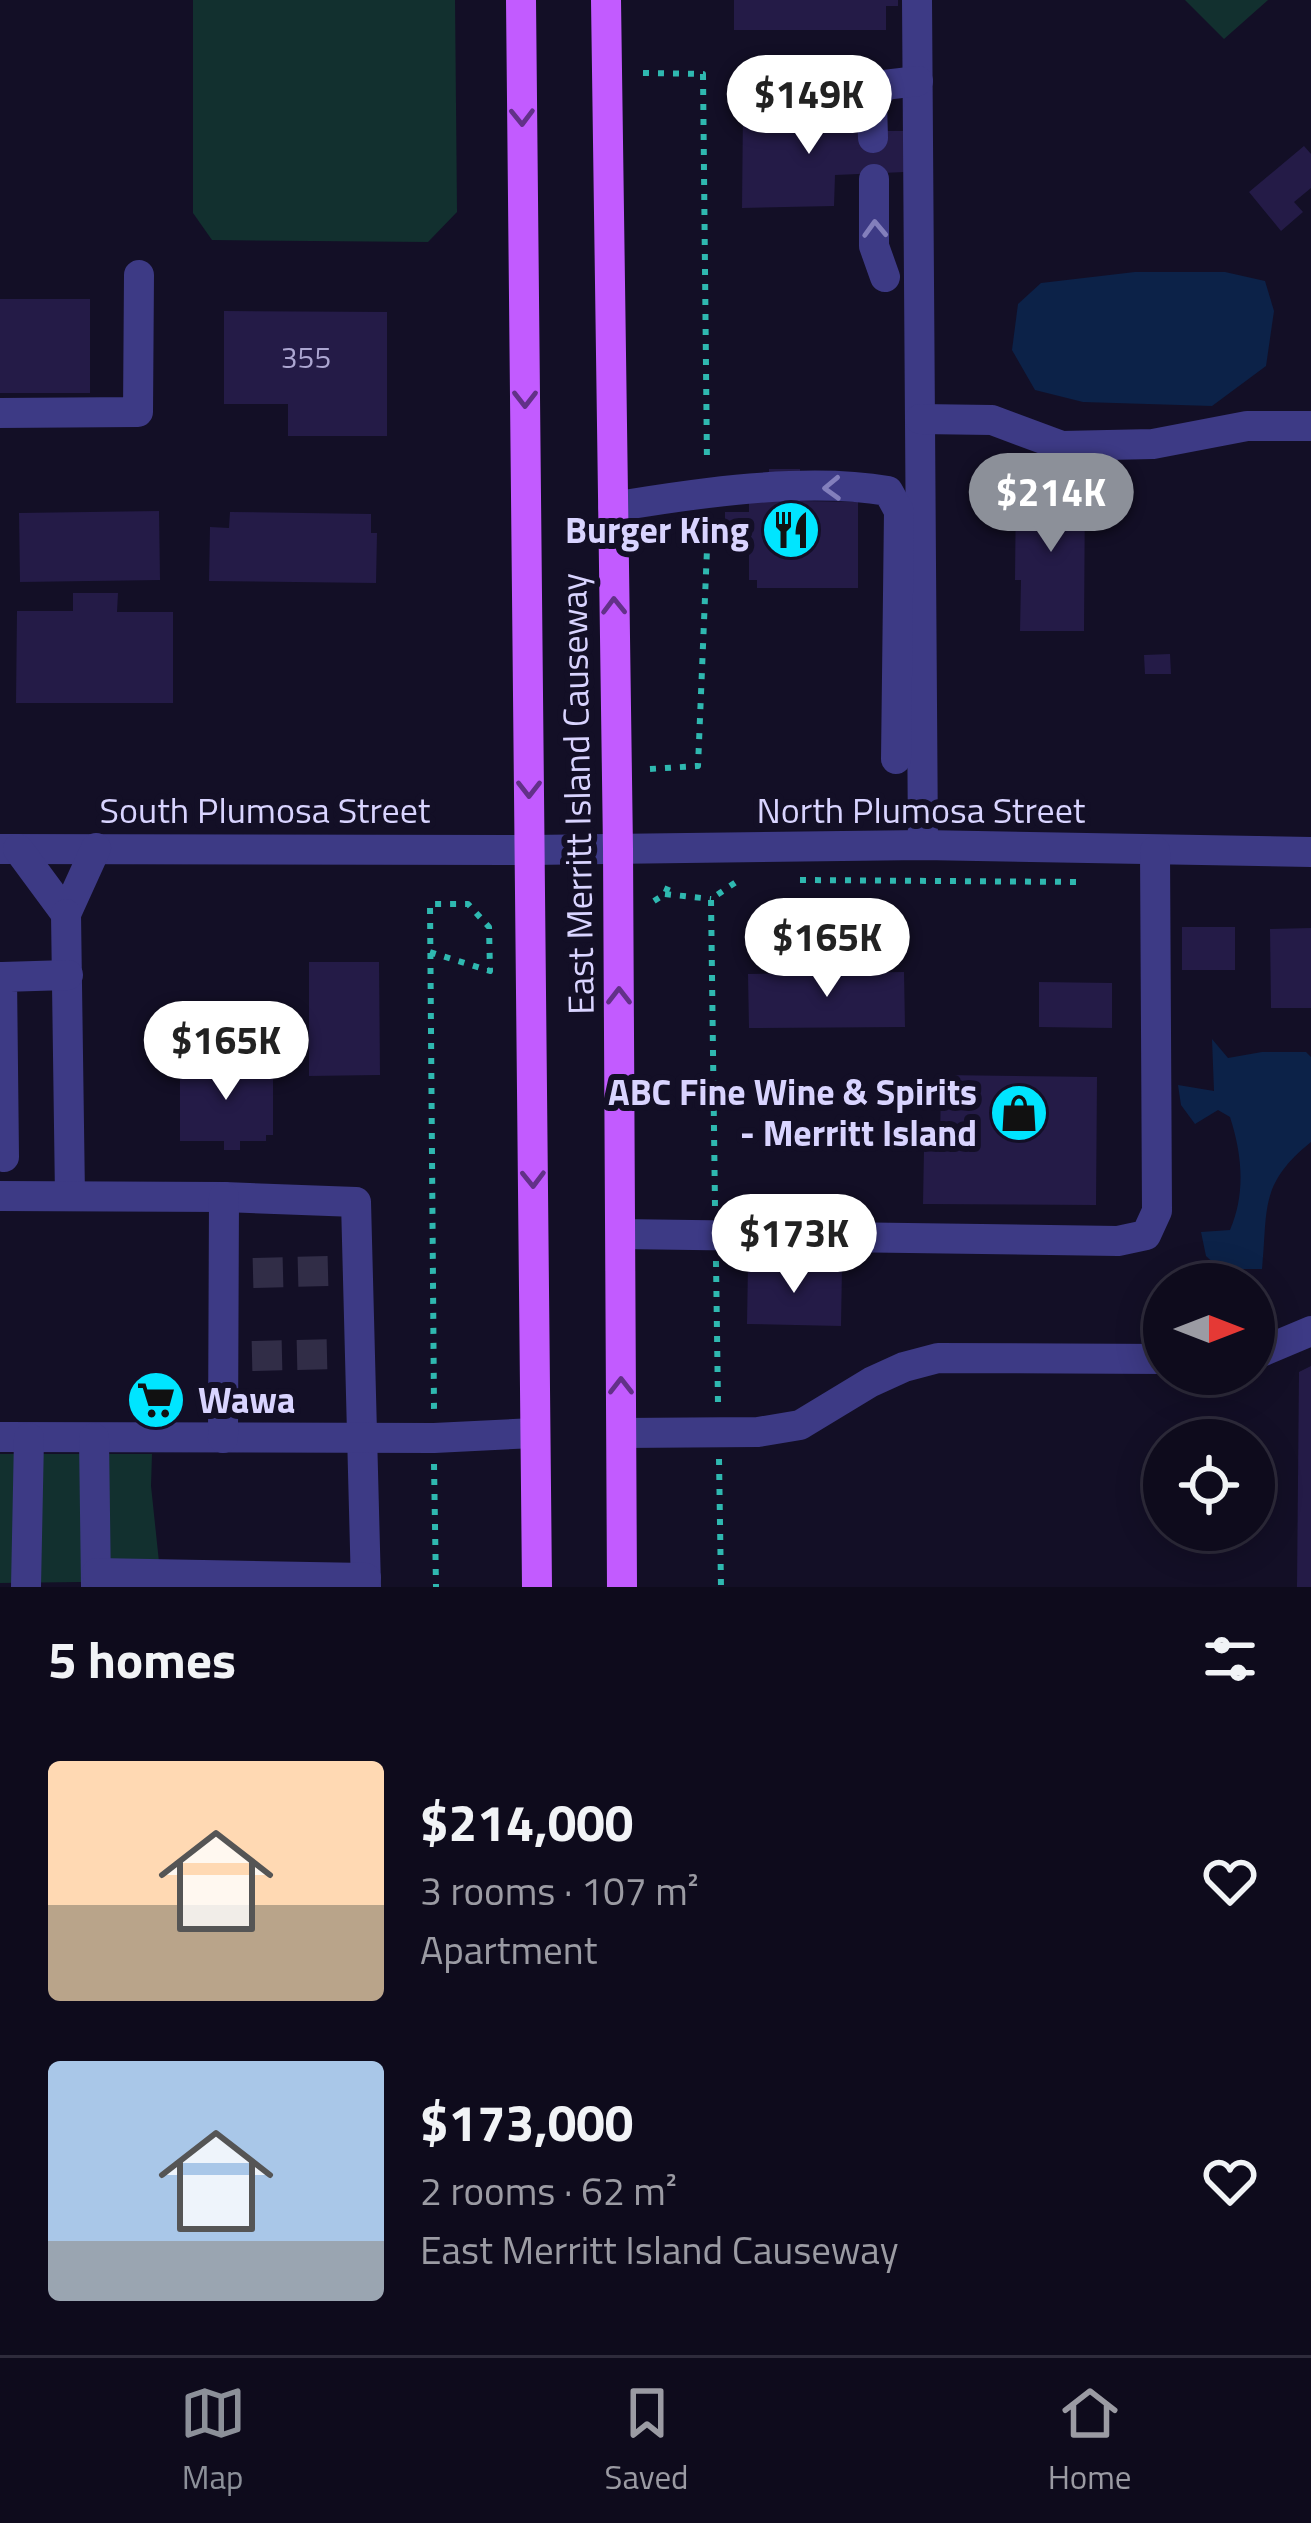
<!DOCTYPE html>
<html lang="en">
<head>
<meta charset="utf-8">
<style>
  :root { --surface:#0e0b1c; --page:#171425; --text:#f1f3f6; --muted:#9b9ba3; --line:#2e2b3b; --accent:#8c9099 }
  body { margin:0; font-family:"Titillium Web",sans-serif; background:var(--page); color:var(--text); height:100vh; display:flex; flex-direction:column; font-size:45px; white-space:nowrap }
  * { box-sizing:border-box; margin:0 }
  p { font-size:39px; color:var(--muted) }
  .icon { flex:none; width:66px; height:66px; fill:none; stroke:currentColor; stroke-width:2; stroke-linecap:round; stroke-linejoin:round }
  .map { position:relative; height:1587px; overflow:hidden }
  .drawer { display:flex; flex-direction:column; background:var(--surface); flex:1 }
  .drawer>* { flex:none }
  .needle { width:78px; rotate:90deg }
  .controls { position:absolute; left:1143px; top:1263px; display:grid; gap:24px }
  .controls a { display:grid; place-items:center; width:132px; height:132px; border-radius:50%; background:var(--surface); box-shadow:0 6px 30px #0003,0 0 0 3px var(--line); font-size:60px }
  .price { position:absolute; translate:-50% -102px; padding:0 27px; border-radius:42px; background:#fff; color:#222; font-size:39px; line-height:78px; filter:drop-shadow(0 3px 6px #0008) }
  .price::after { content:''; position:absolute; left:50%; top:72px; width:36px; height:27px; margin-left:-18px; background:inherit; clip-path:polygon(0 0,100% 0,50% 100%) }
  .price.on { background:var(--accent); color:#fff }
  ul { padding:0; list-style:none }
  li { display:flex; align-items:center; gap:36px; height:300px; padding:0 48px }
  li span { display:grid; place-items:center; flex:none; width:336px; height:240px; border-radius:12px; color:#555 }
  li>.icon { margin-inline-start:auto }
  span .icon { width:144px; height:144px; fill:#fffc; stroke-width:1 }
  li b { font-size:51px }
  h2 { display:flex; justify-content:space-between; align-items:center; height:144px; padding:0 48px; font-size:51px }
  .menu { display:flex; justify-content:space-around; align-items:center; height:168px; border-top:3px solid var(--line); background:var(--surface); font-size:33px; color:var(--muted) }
  .menu a { display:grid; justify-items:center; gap:6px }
  .menu .on { color:var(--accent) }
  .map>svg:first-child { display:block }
  .green { fill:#12302f }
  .water { fill:#0c2248 }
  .building { fill:#241b47 }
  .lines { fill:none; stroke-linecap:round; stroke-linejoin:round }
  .minor-tunnel { stroke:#312d47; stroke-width:30; stroke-dasharray:30 15; stroke-linecap:butt }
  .path { stroke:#2fb8b0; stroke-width:6; stroke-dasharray:6 9; stroke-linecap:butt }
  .minor { stroke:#3d3a85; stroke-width:30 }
  .major { stroke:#c25bff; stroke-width:30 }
  .oneway { stroke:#623188 }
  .oneway2 { stroke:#837fbc }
  .labels { text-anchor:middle; stroke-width:12; stroke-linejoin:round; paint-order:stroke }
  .number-label { font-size:30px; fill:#aca6d1 }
  .poi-label { font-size:36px; font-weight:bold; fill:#d9d4ff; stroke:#130f26; text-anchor:end }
  .street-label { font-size:36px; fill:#d9d4ff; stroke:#130f26 }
</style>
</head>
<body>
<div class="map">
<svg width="1311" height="1587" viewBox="0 0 1311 1587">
  <rect width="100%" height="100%" fill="#130f26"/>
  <g class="green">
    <polygon points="193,0 455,0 457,212 428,242 212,240 193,213"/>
    <polygon points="1185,0 1268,0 1224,39"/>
    <polygon points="0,1454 152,1454 151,1486 161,1581 0,1583"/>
  </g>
  <g class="water">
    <polygon points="1135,272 1225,272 1265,281 1274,311 1266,366 1212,406 1083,402 1035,390 1012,350 1018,304 1041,283"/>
    <path d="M1212,1039L1228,1058L1262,1052H1306L1311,1057V1142C1259,1184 1268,1208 1262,1269H1220L1206,1256L1201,1232L1230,1230C1246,1193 1242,1154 1230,1117L1218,1110L1195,1124L1181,1105L1178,1085L1214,1091Z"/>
  </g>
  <g class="building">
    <polygon points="734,0 898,0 898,6 886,6 886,30 734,30"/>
    <polygon points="743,109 835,109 835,131 905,131 905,172 835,175 834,206 742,208"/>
    <polygon points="1304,146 1311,154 1311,188 1294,202 1303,212 1281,231 1249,192"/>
    <rect x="0" y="299" width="90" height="94"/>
    <polygon points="224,311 387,312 387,436 288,436 288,404 224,404"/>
    <polygon points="769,469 800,469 800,501 858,502 858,588 757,588 757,580 749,580 749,549 725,548 725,512 749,512 749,501 768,500"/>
    <polygon points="1016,481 1085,482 1084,631 1020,631 1021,580 1015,580"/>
    <polygon points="159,511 160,580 20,582 19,513"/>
    <polygon points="230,512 371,514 371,533 377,533 376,583 209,581 210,527 229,528"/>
    <polygon points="73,593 118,593 117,612 173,612 173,703 16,703 17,611 73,611"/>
    <polygon points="1170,654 1171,674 1145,674 1144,655"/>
    <rect x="1182" y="927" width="53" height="43"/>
    <polygon points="1311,928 1311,1008 1271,1008 1270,929"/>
    <polygon points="309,962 379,962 380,1075 309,1076"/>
    <polygon points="904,972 905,1027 749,1028 748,974"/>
    <polygon points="1039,982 1112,983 1112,1028 1039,1027"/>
    <polygon points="180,1063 273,1064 273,1135 266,1135 266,1141 240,1141 240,1150 224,1150 224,1141 180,1141"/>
    <polygon points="941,1075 1097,1077 1096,1205 923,1204 924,1149 940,1149"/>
    <polygon points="748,1265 842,1267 841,1326 747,1324"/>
    <polygon points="1311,1366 1311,1587 1297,1587 1299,1372"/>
  </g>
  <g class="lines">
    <g class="minor-tunnel">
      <polyline points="253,1273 331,1271"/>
      <polyline points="252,1356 337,1354"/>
    </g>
    <g class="path">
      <polyline points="643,73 703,74 707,464"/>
      <polyline points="650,769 698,766 708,525"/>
      <polyline points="800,880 1081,882"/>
      <polyline points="665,894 711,899"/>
      <polyline points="654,901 665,894 670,882"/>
      <polyline points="430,952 490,971 489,927 468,904 430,904 434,1409"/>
      <polyline points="715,1206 711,899 739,880"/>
      <polyline points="716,1261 718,1404"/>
      <polyline points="719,1459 721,1587"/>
      <polyline points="434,1464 436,1587"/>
    </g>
    <g class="minor">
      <polyline points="917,0 923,845"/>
      <polyline points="873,138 872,103 884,85 918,81"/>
      <polyline points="874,179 874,246 885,277"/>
      <polyline points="0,413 138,412 139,275"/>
      <polyline points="920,419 992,420 1062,446 1153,444 1247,426 1311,426"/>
      <path d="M613,507C697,493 804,477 888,491L899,511L896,759"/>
      <polyline points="0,849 530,850 923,845 1311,852"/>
      <polyline points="18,849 66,914 96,848"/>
      <polyline points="66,914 70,1196"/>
      <polyline points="4,1157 2,977 68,975"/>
      <polyline points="0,1196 224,1197 356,1202 366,1587"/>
      <polyline points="621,1234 1118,1241 1146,1235 1157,1211 1155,851"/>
      <polyline points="1254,1355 1311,1331"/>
      <polyline points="622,1433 758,1432 800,1425 871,1382 904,1367 938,1358 1164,1359"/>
      <polyline points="0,1437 434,1438 534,1433"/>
      <polyline points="94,1438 96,1587"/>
      <polyline points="223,1438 224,1197"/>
      <polyline points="97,1573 366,1578"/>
      <polyline points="26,1587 29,1438"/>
    </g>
    <g class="major">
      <polyline points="521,0 537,1587"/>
      <polyline points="606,0 618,849 622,1587"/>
    </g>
  </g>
  <defs><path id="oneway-chevron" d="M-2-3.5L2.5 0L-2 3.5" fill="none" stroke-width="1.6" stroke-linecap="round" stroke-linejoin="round" transform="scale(3)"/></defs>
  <g class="oneway">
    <use href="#oneway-chevron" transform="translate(522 117) rotate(89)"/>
    <use href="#oneway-chevron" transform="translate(525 399) rotate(90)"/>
    <use href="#oneway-chevron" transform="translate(614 606) rotate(-91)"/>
    <use href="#oneway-chevron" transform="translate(529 789) rotate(90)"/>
    <use href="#oneway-chevron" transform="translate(619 996) rotate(-90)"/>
    <use href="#oneway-chevron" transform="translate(533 1179) rotate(89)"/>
    <use href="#oneway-chevron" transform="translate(621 1386) rotate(-90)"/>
  </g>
  <g class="oneway2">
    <use href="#oneway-chevron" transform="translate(875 229) rotate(-92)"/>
    <use href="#oneway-chevron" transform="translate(832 488) rotate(178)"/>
  </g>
  <defs>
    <symbol id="restaurant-disc" viewBox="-11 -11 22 22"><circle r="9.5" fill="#00e5ff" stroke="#130f26"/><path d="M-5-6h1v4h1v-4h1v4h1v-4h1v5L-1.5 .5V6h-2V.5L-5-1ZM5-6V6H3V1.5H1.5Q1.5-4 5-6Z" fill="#111"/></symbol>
    <symbol id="shop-disc" viewBox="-11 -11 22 22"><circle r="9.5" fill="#00e5ff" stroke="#130f26"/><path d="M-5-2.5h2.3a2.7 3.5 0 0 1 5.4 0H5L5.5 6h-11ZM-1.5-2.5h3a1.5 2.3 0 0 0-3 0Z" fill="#111"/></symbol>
    <symbol id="supermarket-disc" viewBox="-11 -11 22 22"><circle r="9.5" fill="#00e5ff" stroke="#130f26"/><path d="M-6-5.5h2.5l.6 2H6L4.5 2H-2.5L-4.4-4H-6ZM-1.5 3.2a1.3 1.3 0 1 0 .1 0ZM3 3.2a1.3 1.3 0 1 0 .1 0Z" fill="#111"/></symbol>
  </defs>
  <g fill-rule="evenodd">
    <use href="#restaurant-disc" x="758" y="497" width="66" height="66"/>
    <use href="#shop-disc" x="986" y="1080" width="66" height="66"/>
    <use href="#supermarket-disc" x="123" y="1367" width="66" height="66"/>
  </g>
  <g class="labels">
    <g class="number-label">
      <text x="306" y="368">355</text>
    </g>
    <g class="poi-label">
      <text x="749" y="543">Burger King</text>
      <text x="977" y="1105">ABC Fine Wine &amp; Spirits<tspan x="977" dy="41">- Merritt Island</tspan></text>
      <text x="198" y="1413" text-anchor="start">Wawa</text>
    </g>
    <g class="street-label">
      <text transform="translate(577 794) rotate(-91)" y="13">East Merritt Island Causeway</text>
      <text x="265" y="823">South Plumosa Street</text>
      <text x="921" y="823">North Plumosa Street</text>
    </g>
  </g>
</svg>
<div class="controls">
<a><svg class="needle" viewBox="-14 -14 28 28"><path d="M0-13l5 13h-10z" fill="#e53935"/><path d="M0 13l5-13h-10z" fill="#9b9ba3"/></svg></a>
<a><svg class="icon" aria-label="locate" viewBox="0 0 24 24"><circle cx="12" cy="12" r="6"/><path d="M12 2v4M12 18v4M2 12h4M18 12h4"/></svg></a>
</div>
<b class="price" style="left:809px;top:157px">$149K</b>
<b class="price on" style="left:1051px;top:555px">$214K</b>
<b class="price" style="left:827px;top:1000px">$165K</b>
<b class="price" style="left:226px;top:1103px">$165K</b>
<b class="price" style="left:794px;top:1296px">$173K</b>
</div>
<section class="drawer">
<h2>5 homes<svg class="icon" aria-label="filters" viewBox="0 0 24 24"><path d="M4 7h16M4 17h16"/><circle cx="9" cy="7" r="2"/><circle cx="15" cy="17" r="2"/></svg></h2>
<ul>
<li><span style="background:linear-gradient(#ffd9b3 60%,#b9a48a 0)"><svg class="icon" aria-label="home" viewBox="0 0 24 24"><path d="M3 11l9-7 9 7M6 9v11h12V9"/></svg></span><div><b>$214,000</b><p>3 rooms · 107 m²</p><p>Apartment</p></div><svg class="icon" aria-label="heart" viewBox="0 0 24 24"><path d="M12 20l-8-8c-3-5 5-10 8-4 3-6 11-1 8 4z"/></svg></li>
<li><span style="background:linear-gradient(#a9c7e8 75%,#9aa5b1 0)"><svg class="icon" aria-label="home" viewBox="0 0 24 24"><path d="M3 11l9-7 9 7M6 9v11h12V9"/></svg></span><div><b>$173,000</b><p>2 rooms · 62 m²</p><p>East Merritt Island Causeway</p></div><svg class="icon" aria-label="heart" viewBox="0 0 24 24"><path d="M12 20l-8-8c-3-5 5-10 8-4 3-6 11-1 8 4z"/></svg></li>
</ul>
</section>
<nav class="menu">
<a class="on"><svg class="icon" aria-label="map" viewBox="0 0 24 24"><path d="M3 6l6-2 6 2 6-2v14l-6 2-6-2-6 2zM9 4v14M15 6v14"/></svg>Map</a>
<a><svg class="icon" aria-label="saved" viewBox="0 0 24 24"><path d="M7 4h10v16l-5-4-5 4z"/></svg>Saved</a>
<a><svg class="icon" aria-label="home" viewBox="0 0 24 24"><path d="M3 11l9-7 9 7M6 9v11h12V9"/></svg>Home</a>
</nav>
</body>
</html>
